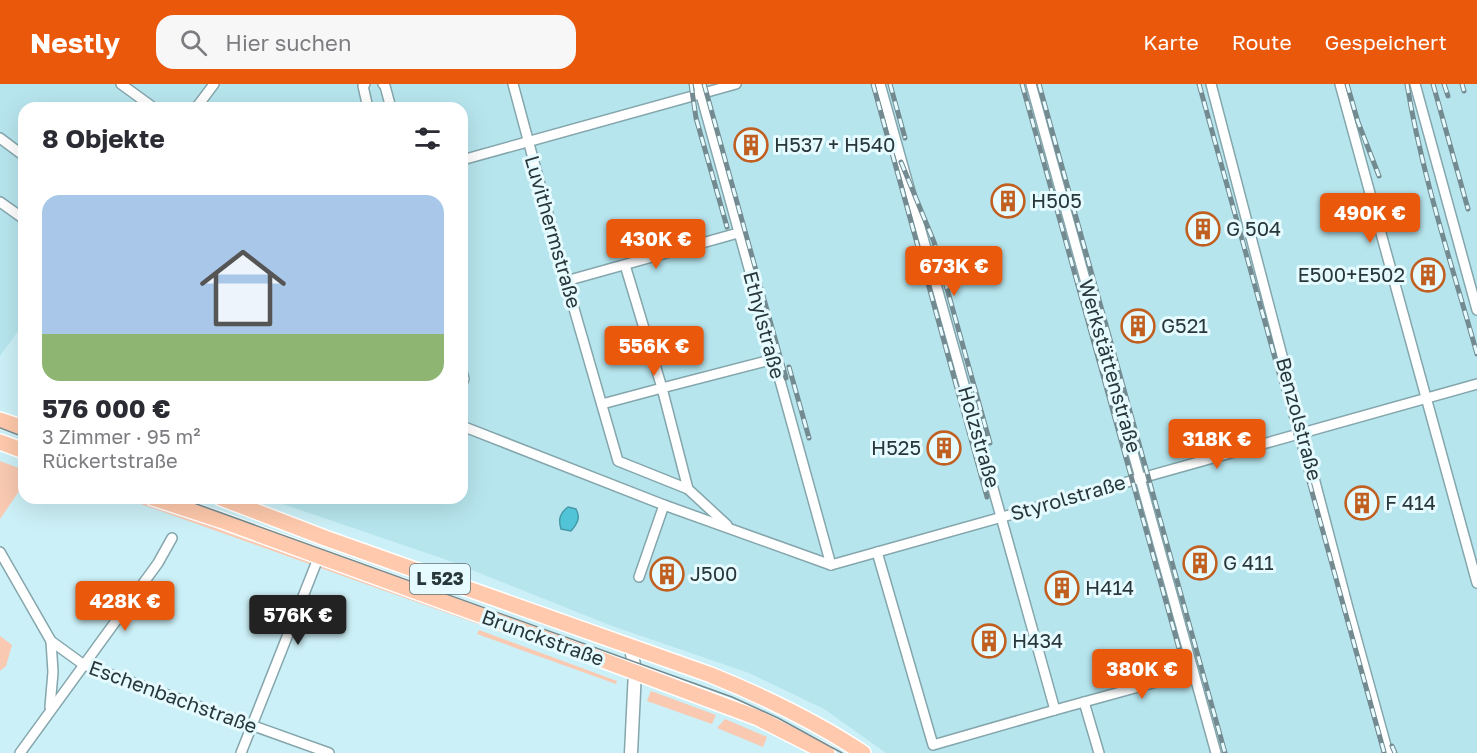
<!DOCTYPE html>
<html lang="de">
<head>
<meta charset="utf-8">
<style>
  :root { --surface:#fff; --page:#f7f7f7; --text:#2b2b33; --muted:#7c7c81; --line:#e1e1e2; --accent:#ea580c }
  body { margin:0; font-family:"Golos Text",sans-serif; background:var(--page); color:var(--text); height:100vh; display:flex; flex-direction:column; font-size:22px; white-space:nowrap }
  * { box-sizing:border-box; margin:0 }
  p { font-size:20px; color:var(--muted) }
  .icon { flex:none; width:33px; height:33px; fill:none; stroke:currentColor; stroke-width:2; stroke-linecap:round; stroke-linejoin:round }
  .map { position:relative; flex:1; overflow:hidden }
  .side { position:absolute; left:18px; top:18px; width:450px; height:402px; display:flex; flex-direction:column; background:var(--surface); border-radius:18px; box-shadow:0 6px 24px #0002 }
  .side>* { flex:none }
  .price { position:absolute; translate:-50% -51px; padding:0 14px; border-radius:6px; background:var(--accent); color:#fff; font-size:20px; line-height:39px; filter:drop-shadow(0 2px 3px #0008) }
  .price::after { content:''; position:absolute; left:50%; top:36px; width:18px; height:14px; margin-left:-9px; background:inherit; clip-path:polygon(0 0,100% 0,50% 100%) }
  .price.on { background:#222; color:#fff }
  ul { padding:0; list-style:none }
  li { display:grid; align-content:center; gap:12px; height:318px; padding:0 24px }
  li+li { border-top:2px solid var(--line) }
  li span { display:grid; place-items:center; height:186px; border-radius:18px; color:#555 }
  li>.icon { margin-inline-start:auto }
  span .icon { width:108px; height:108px; fill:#fffc; stroke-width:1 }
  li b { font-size:26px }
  h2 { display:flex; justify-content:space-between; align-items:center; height:72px; padding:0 24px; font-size:26px }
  header { display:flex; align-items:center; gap:36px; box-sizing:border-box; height:84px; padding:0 30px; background:var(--accent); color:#fff }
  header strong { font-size:28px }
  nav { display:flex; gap:33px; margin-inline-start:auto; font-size:21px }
  .search { width:420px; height:54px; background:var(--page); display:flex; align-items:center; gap:15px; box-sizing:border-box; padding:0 21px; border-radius:18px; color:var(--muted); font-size:22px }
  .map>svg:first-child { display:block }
  .built { fill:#b7e5ee }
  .green { fill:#f9c9b1 }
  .water { fill:#52c4d7; stroke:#469aa8; stroke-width:1.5 }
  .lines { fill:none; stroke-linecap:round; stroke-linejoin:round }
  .minor-casing { stroke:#84a6ac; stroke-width:12 }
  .tertiary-casing { stroke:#84a6ac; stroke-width:15 }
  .primary-casing { stroke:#fff; stroke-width:18 }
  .minor { stroke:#fff; stroke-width:9 }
  .tertiary { stroke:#fff; stroke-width:12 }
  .primary { stroke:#fec9ac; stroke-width:15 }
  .tram { stroke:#738b90; stroke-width:1.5 }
  .rail-casing { stroke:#738b90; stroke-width:5 }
  .rail { stroke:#e5fbff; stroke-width:3; stroke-dasharray:9; stroke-linecap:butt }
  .labels { text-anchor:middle; stroke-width:6; stroke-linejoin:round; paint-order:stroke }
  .shield { fill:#e5fbff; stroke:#617275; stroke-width:1.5 }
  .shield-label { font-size:18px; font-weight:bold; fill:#29373a }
  .poi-label { font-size:20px; fill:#29373a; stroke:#e5fbff; text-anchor:start }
  .street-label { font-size:20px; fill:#29373a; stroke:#e5fbff }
</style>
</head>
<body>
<header>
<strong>Nestly</strong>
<div class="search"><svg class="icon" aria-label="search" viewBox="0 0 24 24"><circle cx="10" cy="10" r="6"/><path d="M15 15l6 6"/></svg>Hier suchen</div>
<nav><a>Karte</a><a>Route</a><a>Gespeichert</a></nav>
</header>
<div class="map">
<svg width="1477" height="669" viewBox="0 0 1477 669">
  <rect width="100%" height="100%" fill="#ccf0f7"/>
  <polygon class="built" points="0,0 1477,0 1477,669 886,669 824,625 749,589 612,542 444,475 265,414 462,414 462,24 24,24 24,239 0,272"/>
  <g class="green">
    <polygon points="0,377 24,386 24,400 0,435"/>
    <polygon points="124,414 140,414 172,425 628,590 629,594"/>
    <polygon points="479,546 617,597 616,600 477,550"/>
    <polygon points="0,552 12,561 6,582 0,587"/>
    <polygon points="651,607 716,631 712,640 647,617"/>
    <polygon points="725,635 767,653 763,663 717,644"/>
  </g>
  <path class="water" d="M568,423L576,425C581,434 577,440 571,447L561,445C558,435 560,429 568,423Z"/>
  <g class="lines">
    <defs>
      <g id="minor">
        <polyline points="121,0 154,24"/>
        <polyline points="365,0 363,2 368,24"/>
        <polyline points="383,0 385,2 391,24"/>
        <polyline points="513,0 566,197 618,377 688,405 727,441"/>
        <polyline points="698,0 831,481"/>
        <polyline points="880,0 1055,626 1084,618 1099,669"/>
        <polyline points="1031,0 1216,669"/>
        <polyline points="1211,0 1348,524 1388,669"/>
        <polyline points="1340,0 1477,499"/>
        <polyline points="1415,0 1477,226"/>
        <polyline points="196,24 214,0"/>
        <polyline points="0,54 24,72"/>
        <polyline points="462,76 736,0"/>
        <polyline points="0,118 24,135"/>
        <polyline points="566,197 738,149"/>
        <polyline points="462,288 464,295 462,299"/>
        <polyline points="602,320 662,304 625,181"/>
        <polyline points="462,342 664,421 639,493"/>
        <polyline points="688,405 662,304 774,275"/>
        <polyline points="664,421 831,481 1477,300"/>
        <polyline points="0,468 51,557 84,581 329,669"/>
        <polyline points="877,468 933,661 1055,626"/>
        <polyline points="1084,618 1193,588"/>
        <polyline points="50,623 53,588 51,557"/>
        <polyline points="20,669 158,479 172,454"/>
        <polyline points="241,669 319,472"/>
      </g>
      <polyline id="tertiary" points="631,669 635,587 631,564"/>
      <g id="primary">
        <polyline points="0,336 24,344"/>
        <polyline points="0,358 24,367"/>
        <polyline points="153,414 220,436 541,553 758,634 827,669"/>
        <path d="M221,414L325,454L711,591C765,613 815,637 863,669"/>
      </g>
    </defs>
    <use href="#minor" class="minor-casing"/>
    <use href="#tertiary" class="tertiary-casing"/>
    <use href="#primary" class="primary-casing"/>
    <use href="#minor" class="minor"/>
    <use href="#tertiary" class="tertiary"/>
    <use href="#primary" class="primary"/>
    <g class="tram">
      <polyline points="0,344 24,353"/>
      <polyline points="180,414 732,613 778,634 842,669"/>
    </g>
    <defs>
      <g id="rail">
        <polyline points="691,0 696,34 727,143"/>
        <polyline points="704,0 786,294"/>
        <polyline points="873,0 987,413"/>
        <polyline points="890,0 905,54"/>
        <polyline points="1022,0 1183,579"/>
        <polyline points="1039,0 1225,669"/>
        <polyline points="1199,0 1384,668"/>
        <polyline points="1347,0 1358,38 1379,92"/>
        <path d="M1407,0C1422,92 1452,181 1477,270"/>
        <polyline points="1433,0 1468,125"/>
        <polyline points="1444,0 1448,12"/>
        <polyline points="1462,0 1464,7"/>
        <polyline points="901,78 934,158 990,359"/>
        <polyline points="789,283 809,354"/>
        <polyline points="1392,662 1395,669"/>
      </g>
    </defs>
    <use href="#rail" class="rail-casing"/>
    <use href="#rail" class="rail"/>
  </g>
  <defs>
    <symbol id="building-ring" viewBox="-11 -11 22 22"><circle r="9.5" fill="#e5fbff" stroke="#c05f20" stroke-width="1.5"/><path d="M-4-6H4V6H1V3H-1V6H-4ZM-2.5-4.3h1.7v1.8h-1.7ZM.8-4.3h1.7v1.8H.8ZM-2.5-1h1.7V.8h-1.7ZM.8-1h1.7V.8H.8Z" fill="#c05f20"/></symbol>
  </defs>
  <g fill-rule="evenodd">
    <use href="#building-ring" x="732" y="42" width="38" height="38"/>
    <use href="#building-ring" x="989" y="98" width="38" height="38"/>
    <use href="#building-ring" x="1184" y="126" width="38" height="38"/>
    <use href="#building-ring" x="1409" y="172" width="38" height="38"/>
    <use href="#building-ring" x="1119" y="223" width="38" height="38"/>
    <use href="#building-ring" x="925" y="345" width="38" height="38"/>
    <use href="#building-ring" x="1343" y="400" width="38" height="38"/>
    <use href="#building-ring" x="1181" y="460" width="38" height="38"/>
    <use href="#building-ring" x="648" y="471" width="38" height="38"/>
    <use href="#building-ring" x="1043" y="485" width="38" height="38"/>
    <use href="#building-ring" x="970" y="538" width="38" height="38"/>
  </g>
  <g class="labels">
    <rect class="shield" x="410" y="480" width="60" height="30" rx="4.5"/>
    <g class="shield-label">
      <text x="440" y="501">L 523</text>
    </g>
    <g class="poi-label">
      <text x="774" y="68">H537 + H540</text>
      <text x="1031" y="124">H505</text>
      <text x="1226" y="152">G 504</text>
      <text x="1405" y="198" text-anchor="end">E500+E502</text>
      <text x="1161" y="249">G521</text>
      <text x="921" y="371" text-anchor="end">H525</text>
      <text x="1385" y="426">F 414</text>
      <text x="1223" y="486">G 411</text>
      <text x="690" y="497">J500</text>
      <text x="1085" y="511">H414</text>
      <text x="1012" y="564">H434</text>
    </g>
    <g class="street-label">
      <text transform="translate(553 148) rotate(74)" y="7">Luvithermstraße</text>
      <text transform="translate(764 241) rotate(75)" y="7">Ethylstraße</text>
      <text transform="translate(1110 282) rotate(74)" y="7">Werkstättenstraße</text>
      <text transform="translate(1299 335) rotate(75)" y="7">Benzolstraße</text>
      <text transform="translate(979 353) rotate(74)" y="7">Holzstraße</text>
      <text transform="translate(1068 414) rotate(-16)" y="7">Styrolstraße</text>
      <text transform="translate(543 554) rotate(20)" y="7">Brunckstraße</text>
      <text transform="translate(173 613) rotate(20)" y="7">Eschenbachstraße</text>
    </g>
  </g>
</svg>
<b class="price" style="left:1370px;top:160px">490K €</b>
<b class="price" style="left:656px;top:186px">430K €</b>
<b class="price" style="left:954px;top:213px">673K €</b>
<b class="price" style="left:654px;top:293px">556K €</b>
<b class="price" style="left:1217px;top:386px">318K €</b>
<b class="price" style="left:125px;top:548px">428K €</b>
<b class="price on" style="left:298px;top:562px">576K €</b>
<b class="price" style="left:1142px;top:616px">380K €</b>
<section class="side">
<h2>8 Objekte<svg class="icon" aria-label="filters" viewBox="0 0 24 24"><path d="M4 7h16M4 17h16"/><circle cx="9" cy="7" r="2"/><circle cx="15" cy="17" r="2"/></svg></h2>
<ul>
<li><span style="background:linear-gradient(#a9c7e8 75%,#8fb573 0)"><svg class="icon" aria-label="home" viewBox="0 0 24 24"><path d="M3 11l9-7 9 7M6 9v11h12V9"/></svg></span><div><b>576 000 €</b><p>3 Zimmer · 95 m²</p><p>Rückertstraße</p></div></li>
</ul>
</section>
</div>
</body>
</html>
